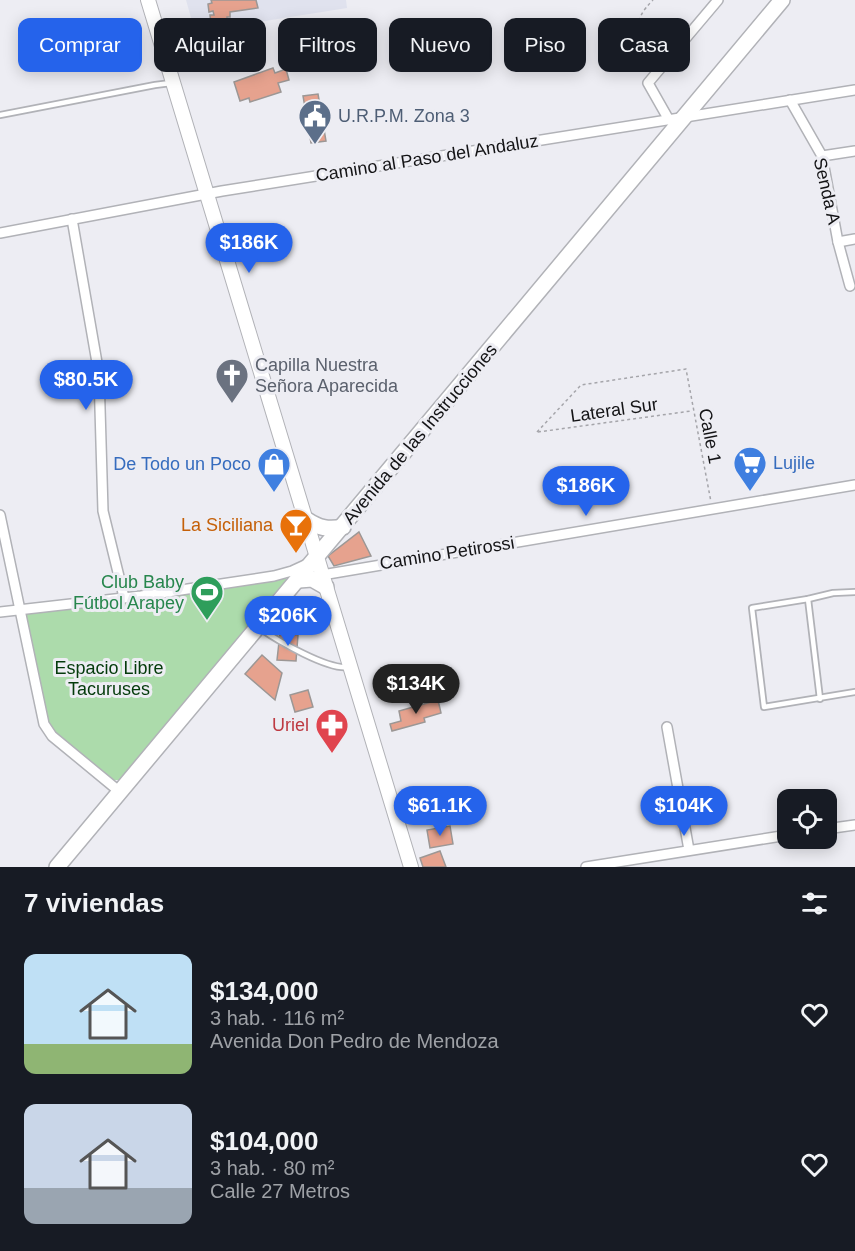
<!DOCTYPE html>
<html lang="es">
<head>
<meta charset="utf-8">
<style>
  :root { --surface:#171b24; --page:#242831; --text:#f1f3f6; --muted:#9ea1a6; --accent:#2563eb }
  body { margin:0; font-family:Helvetica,sans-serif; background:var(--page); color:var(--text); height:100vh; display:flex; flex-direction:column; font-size:22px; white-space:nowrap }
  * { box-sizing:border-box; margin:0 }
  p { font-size:20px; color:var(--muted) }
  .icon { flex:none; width:33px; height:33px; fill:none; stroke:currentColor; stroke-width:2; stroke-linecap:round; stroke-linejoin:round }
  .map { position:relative; height:867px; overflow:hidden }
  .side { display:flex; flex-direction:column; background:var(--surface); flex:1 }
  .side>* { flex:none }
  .hud { position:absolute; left:18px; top:18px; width:819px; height:54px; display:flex; gap:12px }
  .buttons { position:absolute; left:777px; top:789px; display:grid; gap:12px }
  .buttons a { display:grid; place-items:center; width:60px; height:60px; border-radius:12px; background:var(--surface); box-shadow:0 3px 15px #0003; font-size:30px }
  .price { position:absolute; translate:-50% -51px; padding:0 14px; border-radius:21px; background:var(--accent); color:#fff; font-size:20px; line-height:39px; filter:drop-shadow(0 2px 3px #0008) }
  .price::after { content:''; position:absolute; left:50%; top:36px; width:18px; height:14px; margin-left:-9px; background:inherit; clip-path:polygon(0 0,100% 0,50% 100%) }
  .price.active { background:#222; color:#fff }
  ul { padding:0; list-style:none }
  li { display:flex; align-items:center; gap:18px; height:150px; padding:0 24px }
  li span { display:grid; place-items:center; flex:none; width:168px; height:120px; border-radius:12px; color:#555 }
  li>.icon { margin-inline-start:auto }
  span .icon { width:72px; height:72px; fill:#fffc; stroke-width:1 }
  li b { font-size:26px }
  h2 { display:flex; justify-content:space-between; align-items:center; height:72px; padding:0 24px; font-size:26px }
  .tag { padding:0 21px; border-radius:12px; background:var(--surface); box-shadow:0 3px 15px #0003; font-size:21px; line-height:54px }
  .tag.active { background:var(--accent); color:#fff }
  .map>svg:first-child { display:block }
  .built { fill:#e0e2ee }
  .green { fill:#acdbab }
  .building { fill:#e6a28e; stroke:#9c9795; stroke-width:1.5 }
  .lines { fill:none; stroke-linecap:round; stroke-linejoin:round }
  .lane-casing { stroke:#b1b2b7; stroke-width:8 }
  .street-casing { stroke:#b1b2b7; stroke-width:12 }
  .secondary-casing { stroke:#b1b2b7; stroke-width:16 }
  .primary-casing { stroke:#b1b2b7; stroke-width:18 }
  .path { stroke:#a5a5aa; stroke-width:1.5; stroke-dasharray:3 3; stroke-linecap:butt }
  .lane { stroke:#fff; stroke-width:4.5 }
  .street { stroke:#fff; stroke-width:9 }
  .secondary { stroke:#fff; stroke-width:14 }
  .primary { stroke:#fff; stroke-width:15 }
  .labels { text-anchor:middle; stroke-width:6; stroke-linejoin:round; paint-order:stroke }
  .service-label { font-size:18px; fill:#4e5e75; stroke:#ededf3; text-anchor:start }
  .street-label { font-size:18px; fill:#131315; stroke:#ededf3 }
  .worship-label { font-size:18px; fill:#5b616d; stroke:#ededf3; text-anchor:start }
  .shop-label { font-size:18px; fill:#366cbe; stroke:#ededf3; text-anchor:start }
  .food-label { font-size:18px; fill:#c56008; stroke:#ededf3; text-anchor:end }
  .leisure-label { font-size:18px; fill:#27864d; stroke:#ededf3; text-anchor:end }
  .park-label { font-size:18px; fill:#043b0b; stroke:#ededf3 }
  .health-label { font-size:18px; fill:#be3a42; stroke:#ededf3; text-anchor:end }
</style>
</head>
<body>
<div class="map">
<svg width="855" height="867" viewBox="0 0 855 867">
  <rect width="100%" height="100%" fill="#ededf3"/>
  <polygon class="built" points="186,0 346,0 347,8 195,32"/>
  <polygon class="green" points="285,578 288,581 287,585 219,661 121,780 113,780 59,738 46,723 24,616 26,614"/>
  <g class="building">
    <polygon points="211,0 256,0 258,8 230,12 230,17 227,17 227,22 211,25 210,15 214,15 213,11 209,12 208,4 212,3"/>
    <polygon points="273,68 275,73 286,69 289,80 278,83 281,92 250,102 249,98 240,101 234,82"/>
    <polygon points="318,94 326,141 311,143 303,96"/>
    <polygon points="359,532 371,556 334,566 328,556"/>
    <polygon points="280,633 298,635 296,661 277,660"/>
    <polygon points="262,655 282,673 275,700 245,674"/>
    <polygon points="308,690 313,707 295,712 290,695"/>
    <polygon points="438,700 441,713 424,718 425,722 392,731 390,724 401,721 399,711"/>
    <polygon points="450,826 453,844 430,848 427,830"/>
    <polygon points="440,851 446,867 423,867 420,858"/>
  </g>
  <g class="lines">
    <defs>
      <g id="lane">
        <polyline points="0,115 155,85 171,83"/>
        <polyline points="855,592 833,593 808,599 752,608 764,707 855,692"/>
        <polyline points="808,599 820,699"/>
        <path d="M261,629C278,641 328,670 348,667"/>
      </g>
      <g id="street">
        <polyline points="790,100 822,156 838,242 850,286"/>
        <polyline points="669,120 648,83 718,0"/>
        <polyline points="822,156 855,151"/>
        <polyline points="72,219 99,374 103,511 124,597"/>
        <polyline points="0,233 222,191 855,90"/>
        <polyline points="838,242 855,239"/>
        <polyline points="0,515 44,724 52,736 120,792"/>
        <polyline points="322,575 855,485"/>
        <polyline points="0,612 141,596 274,576 292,571 305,565"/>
        <polyline points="667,727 689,850"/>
        <polyline points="826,829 855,825"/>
        <polyline points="586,867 788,835"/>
      </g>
      <polyline id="secondary" points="148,0 411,867"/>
      <g id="primary">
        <path d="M307,520C319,528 328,530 343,527"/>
        <polyline points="299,580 312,579 326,587"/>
        <polyline points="57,867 782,0"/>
      </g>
    </defs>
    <use href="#lane" class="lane-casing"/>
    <use href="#street" class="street-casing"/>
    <use href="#secondary" class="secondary-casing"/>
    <use href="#primary" class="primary-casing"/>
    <g class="path">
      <path d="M650,67C650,61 651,54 649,48C641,23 631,23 653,0"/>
      <polyline points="537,432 581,385 686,369 711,502"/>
      <polyline points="538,432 691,411"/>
    </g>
    <use href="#lane" class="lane"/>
    <use href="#street" class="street"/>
    <use href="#secondary" class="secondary"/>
    <use href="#primary" class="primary"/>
  </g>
  <defs>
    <symbol id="civic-pin" viewBox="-11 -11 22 30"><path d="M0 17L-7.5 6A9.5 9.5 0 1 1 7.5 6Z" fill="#5c6f8a" stroke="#ededf3"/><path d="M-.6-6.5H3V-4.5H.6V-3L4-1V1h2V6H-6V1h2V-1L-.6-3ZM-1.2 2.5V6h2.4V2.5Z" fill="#fff"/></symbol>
    <symbol id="church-pin" viewBox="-11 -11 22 30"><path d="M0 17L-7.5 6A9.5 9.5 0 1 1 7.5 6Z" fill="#6b7280" stroke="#ededf3"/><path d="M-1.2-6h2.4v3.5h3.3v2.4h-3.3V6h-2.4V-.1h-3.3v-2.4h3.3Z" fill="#fff"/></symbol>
    <symbol id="supermarket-pin" viewBox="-11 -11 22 30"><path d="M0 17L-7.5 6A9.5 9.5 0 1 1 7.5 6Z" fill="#3f7fe0" stroke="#ededf3"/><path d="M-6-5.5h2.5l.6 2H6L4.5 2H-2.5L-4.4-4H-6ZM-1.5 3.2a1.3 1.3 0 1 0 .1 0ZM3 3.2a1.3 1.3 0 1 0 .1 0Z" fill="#fff"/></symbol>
    <symbol id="shop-pin" viewBox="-11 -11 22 30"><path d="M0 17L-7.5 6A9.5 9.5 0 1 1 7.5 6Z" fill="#3f7fe0" stroke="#ededf3"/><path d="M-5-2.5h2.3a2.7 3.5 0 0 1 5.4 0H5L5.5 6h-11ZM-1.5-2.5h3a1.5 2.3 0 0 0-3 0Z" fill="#fff"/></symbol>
    <symbol id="bar-pin" viewBox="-11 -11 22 30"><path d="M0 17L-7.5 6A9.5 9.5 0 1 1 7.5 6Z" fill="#e8710a" stroke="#ededf3"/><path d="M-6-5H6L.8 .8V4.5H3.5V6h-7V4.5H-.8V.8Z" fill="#fff"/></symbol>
    <symbol id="stadium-pin" viewBox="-11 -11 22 30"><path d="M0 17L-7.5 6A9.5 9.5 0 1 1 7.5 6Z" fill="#2e9e5b" stroke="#ededf3"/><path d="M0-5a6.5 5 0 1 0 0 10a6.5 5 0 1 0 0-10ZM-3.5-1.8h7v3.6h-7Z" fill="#fff"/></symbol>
    <symbol id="pharmacy-pin" viewBox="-11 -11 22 30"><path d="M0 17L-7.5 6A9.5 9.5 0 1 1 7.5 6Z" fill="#e0444e" stroke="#ededf3"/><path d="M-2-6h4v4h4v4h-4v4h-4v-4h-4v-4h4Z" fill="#fff"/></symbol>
  </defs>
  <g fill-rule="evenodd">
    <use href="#civic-pin" x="296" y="97" width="38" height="52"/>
    <use href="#church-pin" x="213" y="356" width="38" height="52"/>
    <use href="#supermarket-pin" x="731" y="444" width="38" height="52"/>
    <use href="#shop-pin" x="255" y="445" width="38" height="52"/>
    <use href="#bar-pin" x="277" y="506" width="38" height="52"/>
    <use href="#stadium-pin" x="188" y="573" width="38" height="52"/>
    <use href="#pharmacy-pin" x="313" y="706" width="38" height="52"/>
  </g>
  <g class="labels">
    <g class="service-label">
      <text x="338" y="122">U.R.P.M. Zona 3</text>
    </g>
    <g class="street-label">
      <text transform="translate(427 158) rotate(-9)" y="6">Camino al Paso del Andaluz</text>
      <text transform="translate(827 191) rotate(77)" y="6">Senda A</text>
      <text transform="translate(614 410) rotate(-8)" y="6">Lateral Sur</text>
      <text transform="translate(420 434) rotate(-50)" y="6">Avenida de las Instrucciones</text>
      <text transform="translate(710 436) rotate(79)" y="6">Calle 1</text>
      <text transform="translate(447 553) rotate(-9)" y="6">Camino Petirossi</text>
    </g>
    <g class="worship-label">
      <text x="255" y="371">Capilla Nuestra<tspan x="255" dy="21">Señora Aparecida</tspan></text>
    </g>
    <g class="shop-label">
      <text x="773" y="469">Lujile</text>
      <text x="251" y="470" text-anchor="end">De Todo un Poco</text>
    </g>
    <g class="food-label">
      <text x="273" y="531">La Siciliana</text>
    </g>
    <g class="leisure-label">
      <text x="184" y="588">Club Baby<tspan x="184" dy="21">Fútbol Arapey</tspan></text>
    </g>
    <g class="park-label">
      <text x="109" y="674">Espacio Libre<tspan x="109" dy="21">Tacuruses</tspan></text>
    </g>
    <g class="health-label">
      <text x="309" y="731">Uriel</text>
    </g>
  </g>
</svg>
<div class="buttons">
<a><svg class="icon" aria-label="locate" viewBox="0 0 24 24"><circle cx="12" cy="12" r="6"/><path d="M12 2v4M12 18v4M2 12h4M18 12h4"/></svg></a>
</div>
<b class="price" style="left:249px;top:274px">$186K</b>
<b class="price" style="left:86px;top:411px">$80.5K</b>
<b class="price" style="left:586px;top:517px">$186K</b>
<b class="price" style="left:288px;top:647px">$206K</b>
<b class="price active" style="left:416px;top:715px">$134K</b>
<b class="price" style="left:440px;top:837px">$61.1K</b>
<b class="price" style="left:684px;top:837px">$104K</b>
<div class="hud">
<a class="tag active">Comprar</a>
<a class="tag">Alquilar</a>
<a class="tag">Filtros</a>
<a class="tag">Nuevo</a>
<a class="tag">Piso</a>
<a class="tag">Casa</a>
</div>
</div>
<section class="side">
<h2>7 viviendas<svg class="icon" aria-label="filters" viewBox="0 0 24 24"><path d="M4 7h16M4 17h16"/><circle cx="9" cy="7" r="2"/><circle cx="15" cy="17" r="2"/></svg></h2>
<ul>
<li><span style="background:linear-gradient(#bfe0f5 75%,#8fb573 0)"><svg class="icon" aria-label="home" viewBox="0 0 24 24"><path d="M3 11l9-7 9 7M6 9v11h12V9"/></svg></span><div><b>$134,000</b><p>3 hab. · 116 m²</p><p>Avenida Don Pedro de Mendoza</p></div><svg class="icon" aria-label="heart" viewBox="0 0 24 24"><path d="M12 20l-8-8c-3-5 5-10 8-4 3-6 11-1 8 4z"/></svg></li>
<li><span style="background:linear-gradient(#c9d6e8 70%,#9aa5b1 0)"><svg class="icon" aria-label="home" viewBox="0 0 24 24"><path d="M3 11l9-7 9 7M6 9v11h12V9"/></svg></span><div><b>$104,000</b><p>3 hab. · 80 m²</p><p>Calle 27 Metros</p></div><svg class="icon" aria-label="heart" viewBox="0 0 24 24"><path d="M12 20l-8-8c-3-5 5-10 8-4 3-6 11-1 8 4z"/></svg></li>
</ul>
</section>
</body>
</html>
